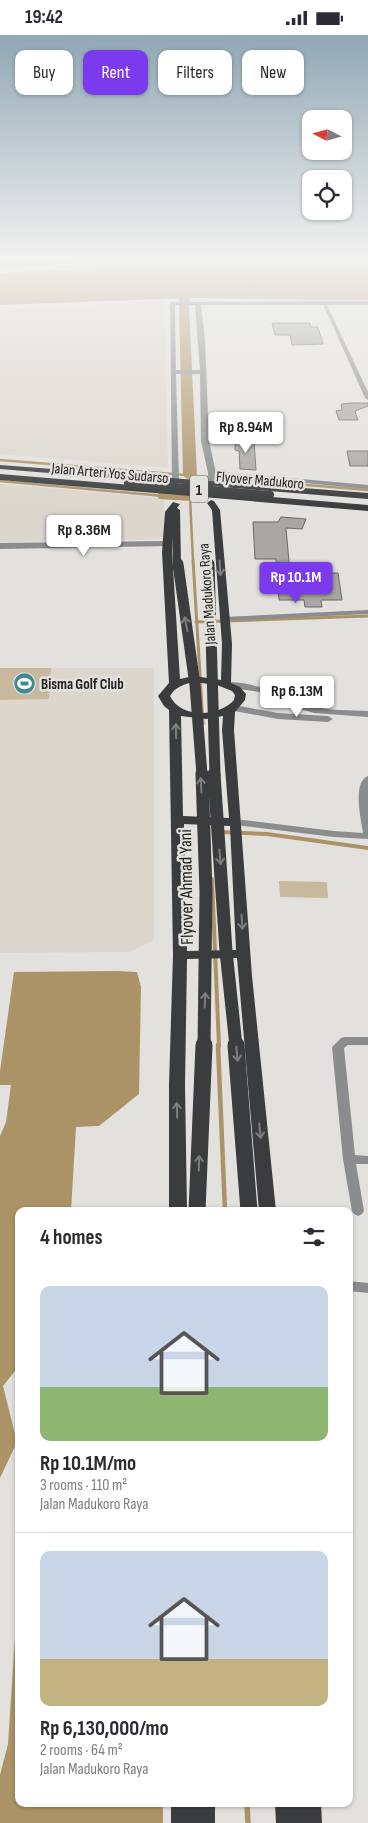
<!DOCTYPE html>
<html lang="en">
<head>
<meta charset="utf-8">
<style>
  :root { --surface:#fff; --page:#f2f2f3; --text:#2b2b33; --muted:#7c7c81; --line:#e1e1e2; --accent:#7c3aed }
  body { margin:0; font-family:"Sofia Sans Condensed",sans-serif; background:var(--page); color:var(--text); height:100vh; display:flex; flex-direction:column; font-size:19px; white-space:nowrap }
  * { box-sizing:border-box; margin:0 }
  p { font-size:16px; color:var(--muted) }
  .icon { flex:none; width:28px; height:28px; fill:none; stroke:currentColor; stroke-width:2; stroke-linecap:round; stroke-linejoin:round }
  .map { position:relative; flex:1; overflow:hidden }
  .drawer { position:absolute; left:15px; top:1172px; width:338px; height:600px; display:flex; flex-direction:column; background:var(--surface); border-radius:10px; box-shadow:0 1px 4px #0004 }
  .drawer>* { flex:none }
  .hud { position:absolute; left:15px; top:15px; width:339px; height:45px; display:flex; gap:10px }
  .needle { width:32px; rotate:276deg }
  .buttons { position:absolute; left:302px; top:75px; display:grid; gap:10px }
  .buttons a { display:grid; place-items:center; width:50px; height:50px; border-radius:10px; background:var(--surface); box-shadow:0 1px 4px #0004; font-size:25px }
  .price { position:absolute; translate:-50% -42px; padding:0 11px; border-radius:5px; background:#fff; color:#222; font-size:16px; line-height:32px; filter:drop-shadow(0 1px 2px #0008) }
  .price::after { content:''; position:absolute; left:50%; top:30px; width:15px; height:11px; margin-left:-8px; background:inherit; clip-path:polygon(0 0,100% 0,50% 100%) }
  .price.on { background:var(--accent); color:#fff }
  ul { padding:0; list-style:none }
  li { display:grid; align-content:center; gap:10px; height:265px; padding:0 25px }
  li+li { border-top:1px solid var(--line) }
  li span { display:grid; place-items:center; height:155px; border-radius:10px; color:#555 }
  li>.icon { margin-inline-start:auto }
  span .icon { width:90px; height:90px; fill:#fffc; stroke-width:1 }
  li b { font-size:21px }
  h2 { display:flex; justify-content:space-between; align-items:center; height:60px; padding:0 25px; font-size:21px }
  .chip { padding:0 18px; border-radius:10px; background:var(--surface); box-shadow:0 1px 4px #0004; font-size:18px; line-height:45px }
  .chip.on { background:var(--accent); color:#fff }
  .status { display:flex; justify-content:space-between; align-items:center; height:35px; padding:0 25px; background:var(--surface); direction:ltr }
  .status svg { height:14px; fill:currentColor }
  .map>svg:first-child { display:block }
  .built { fill:#dcd6cd }
  .green { fill:#c8b89d }
  .water { fill:#ac9367 }
  .lines { fill:none; stroke-linecap:round; stroke-linejoin:round }
  .stream-far5 { stroke:#ac9367; stroke-width:2 }
  .stream-far4 { stroke:#ac9367; stroke-width:2.5 }
  .stream-far3 { stroke:#ac9367; stroke-width:3 }
  .stream-far2 { stroke:#ac9367; stroke-width:4 }
  .stream-far1 { stroke:#ac9367; stroke-width:4.5 }
  .stream { stroke:#ac9367; stroke-width:5.5 }
  .river { fill:#ac9367; fill-rule:evenodd }
  .building { fill:#a8a7a4; stroke:#6b6967 }
  .minor { fill:#8b8c8d; fill-rule:evenodd }
  .tertiary { fill:#8b8c8d; fill-rule:evenodd }
  .trunk { fill:#3a3c3d; fill-rule:evenodd }
  .trunk-bridge-far3 { stroke:#3a3c3d; stroke-width:8 }
  .trunk-bridge-far2 { stroke:#3a3c3d; stroke-width:11 }
  .trunk-bridge-far1 { stroke:#3a3c3d; stroke-width:13 }
  .trunk-bridge { stroke:#3a3c3d; stroke-width:17 }
  .oneway { stroke:#7e7e7d }
  .labels { text-anchor:middle; stroke-width:5; stroke-linejoin:round; paint-order:stroke }
  .far-street-label { font-size:15px; fill:#222120; stroke:#e3e1de }
  .far-poi-label { font-size:15px; font-weight:bold; fill:#222120; stroke:#e3e1de; text-anchor:start }
  .shield { fill:#e3e1de; stroke:#5c5b59; stroke-width:1 }
  .shield-label { font-size:16px; font-weight:bold; fill:#222120 }
  .street-label { font-size:18px; fill:#222120; stroke:#e3e1de }
</style>
</head>
<body>
<div class="status"><b>19:42</b><svg viewBox="0 0 49 12"><path d="M0 12V9h3v3zM5 12V6h3v6zM10 12V3h3v9zM15 12V0h3v12zM26 1h20v11H26zM47 4h2v5h-2z"/></svg></div>
<div class="map">
<svg width="368" height="1788" viewBox="0 0 368 1788">
  <rect width="100%" height="100%" fill="#e3e1de"/>
  <g class="built">
    <polygon points="164,266 168,433 0,419 0,274"/>
    <polygon points="0,449 154,462 164,465 164,504 0,507"/>
    <polygon points="0,633 154,633 154,905 129,917 0,918"/>
  </g>
  <g class="green">
    <polygon points="0,633 51,633 49,664 0,665"/>
    <polygon points="279,846 327,847 328,863 280,862"/>
  </g>
  <g class="water">
    <polygon points="154,232 368,234 368,265 185,263 0,270 0,238"/>
    <polygon points="117,936 137,937 141,952 139,1059 99,1091 76,1092 71,1176 19,1176 19,1331 3,1351 17,1407 0,1443 0,1101 6,1087 11,1050 0,1050 0,1036 14,937"/>
    <polygon points="19,1541 19,1769 163,1769 163,1788 0,1788 0,1740 8,1709"/>
  </g>
  <g class="lines">
    <polyline class="stream-far5" points="0,231 146,224"/>
    <g class="stream-far4">
      <polyline points="0,425 368,455"/>
      <polyline points="0,446 164,461"/>
      <polyline points="190,462 193,526"/>
    </g>
    <g class="stream-far3">
      <polyline points="193,525 203,689"/>
      <polyline points="196,587 368,581"/>
    </g>
    <g class="stream-far2">
      <polyline points="221,797 267,799 368,813"/>
      <polyline points="212,844 219,1011"/>
    </g>
    <polyline class="stream-far1" points="218,1010 225,1176"/>
    <polyline class="stream" points="247,1769 248,1788"/>
    <g class="river">
      <polygon points="185,245 190,248 189,271 197,441 190,445 183,441 179,271 180,248"/>
      <polygon points="164,457 195,459 197,462 195,465 190,466 159,464 157,461 159,458"/>
    </g>
  </g>
  <g class="building">
    <polygon points="272,288 310,288 311,292 318,292 323,309 292,310 290,300 275,300"/>
    <polygon points="352,368 368,368 368,371 355,376 358,385 339,385 336,376 342,375 341,369"/>
    <polygon points="235,405 254,406 256,435 240,434 239,416 235,415"/>
    <polygon points="347,416 368,416 368,431 350,431"/>
    <polygon points="281,482 306,484 302,494 286,493 290,538 338,538 342,565 321,565 322,572 305,572 304,565 279,565 276,524 255,524 253,487 278,487"/>
  </g>
  <g class="lines">
    <g class="minor">
      <polygon points="323,269 327,270 368,357 368,365 365,363"/>
      <polygon points="212,436 368,450 368,454 210,439 210,437"/>
      <polygon points="368,575 368,579 224,586 220,584 224,582"/>
      <path d="M368,741V804L334,802L235,790L230,787L235,784L334,796L363,798C361,784 352,747 368,741Z"/>
      <polygon points="345,1002 368,1002 368,1010 348,1010 344,1013 355,1120 368,1121 368,1129 356,1129 364,1176 362,1179 358,1181 354,1179 352,1176 343,1124 332,1012 341,1003"/>
      <polygon points="349,1246 368,1248 368,1258 349,1256"/>
    </g>
    <g class="tertiary">
      <polygon points="83,224 81,226 0,229 0,225"/>
      <path d="M368,266V270H201L205,304L209,406L216,438V448L212,450L208,448V438L201,406L200,339H176L179,445L172,447L170,267ZM175,270H195L200,335H176Z"/>
      <polygon points="167,506 171,509 170,511 0,514 0,508"/>
      <path d="M230,647C262,648 281,662 311,671C329,676 349,675 368,676V682L314,678L293,672L259,657L227,652L225,650Z"/>
      <polygon points="233,670 278,678 328,681 333,684 328,687 278,684 229,675 229,671"/>
    </g>
    <g class="trunk">
      <polygon points="0,430 368,458 368,464 0,434"/>
      <polygon points="0,439 368,470 368,476 0,445"/>
      <path d="M211,465L214,466L220,475L232,609L231,648L240,652L246,659L245,665L235,677L234,695L252,941L276,1176H259L237,923L187,924L185,1050L187,1176H169V1050L173,920L169,675L164,671L158,661L169,648L162,517L165,477L173,467L180,469L177,473L180,475L181,531L178,532L173,529L172,501V517L180,644L194,641L221,645L222,609L212,475L207,468ZM194,647L217,650L232,656L235,660L234,665C219,682 181,684 170,661C175,652 184,649 194,647ZM181,681L206,684L223,681L222,695L229,783L183,781ZM184,789L230,791L236,915L187,916Z"/>
      <rect x="171" y="1769" width="44" height="19"/>
      <polygon points="275,1769 321,1769 322,1788 276,1788"/>
    </g>
    <polyline class="trunk-bridge-far3" points="128,448 270,460"/>
    <g class="trunk-bridge-far2">
      <polyline points="178,529 195,650 202,740"/>
      <polyline points="209,529 215,740"/>
    </g>
    <g class="trunk-bridge-far1">
      <polyline points="202,739 206,857 204,1011"/>
      <polyline points="214,739 226,916 236,1011"/>
    </g>
    <g class="trunk-bridge">
      <polyline points="236,1010 249,1176"/>
      <polyline points="197,1176 204,1010"/>
    </g>
  </g>
  <defs><path id="oneway-shaft" d="M-6 0H5M1.5-3L5.5 0L1.5 3" fill="none" stroke-width="1.6" stroke-linecap="round" stroke-linejoin="round" transform="scale(1.25)"/></defs>
  <g class="oneway">
    <use href="#oneway-shaft" transform="translate(220 533) rotate(86)"/>
    <use href="#oneway-shaft" transform="translate(186 589) rotate(-101)"/>
    <use href="#oneway-shaft" transform="translate(176 696) rotate(-91)"/>
    <use href="#oneway-shaft" transform="translate(201 750) rotate(-93)"/>
    <use href="#oneway-shaft" transform="translate(220 822) rotate(86)"/>
    <use href="#oneway-shaft" transform="translate(242 887) rotate(86)"/>
    <use href="#oneway-shaft" transform="translate(205 965) rotate(-88)"/>
    <use href="#oneway-shaft" transform="translate(237 1019) rotate(84)"/>
    <use href="#oneway-shaft" transform="translate(177 1075) rotate(-91)"/>
    <use href="#oneway-shaft" transform="translate(260 1096) rotate(84)"/>
    <use href="#oneway-shaft" transform="translate(199 1128) rotate(-88)"/>
  </g>
  <linearGradient id="sky" x2="0" y2="1"><stop stop-color="#90a7b4"/><stop offset="0.47" stop-color="#f2f2f0"/><stop offset="1" stop-color="#f2f2f0" stop-opacity="0"/></linearGradient>
  <rect width="368" height="474" fill="url(#sky)"/>
  <defs>
    <symbol id="stadium-disc" viewBox="-11 -11 22 22"><circle r="9.5" fill="#428894" stroke="#e3e1de"/><path d="M0-5a6.5 5 0 1 0 0 10a6.5 5 0 1 0 0-10ZM-3.5-1.8h7v3.6h-7Z" fill="#fff"/></symbol>
  </defs>
  <g fill-rule="evenodd">
    <use href="#stadium-disc" x="12" y="636" width="25" height="25"/>
  </g>
  <g class="labels">
    <g class="far-street-label">
      <text transform="translate(110 438) rotate(5)" y="5">Jalan Arteri Yos Sudarso</text>
      <text transform="translate(260 445) rotate(5)" y="5">Flyover Madukoro</text>
      <text transform="translate(207 559) rotate(-94)" y="5">Jalan Madukoro Raya</text>
    </g>
    <g class="far-poi-label">
      <text x="41" y="654">Bisma Golf Club</text>
    </g>
    <rect class="shield" x="190" y="440.5" width="18" height="27" rx="4"/>
    <g class="shield-label">
      <text x="199" y="460">1</text>
    </g>
    <g class="street-label">
      <text transform="translate(186 852) rotate(-91)" y="6">Flyover Ahmad Yani</text>
    </g>
  </g>
</svg>
<div class="buttons">
<a><svg class="needle" viewBox="-14 -14 28 28"><path d="M0-13l5 13h-10z" fill="#e53935"/><path d="M0 13l5-13h-10z" fill="#7c7c81"/></svg></a>
<a><svg class="icon" aria-label="locate" viewBox="0 0 24 24"><circle cx="12" cy="12" r="6"/><path d="M12 2v4M12 18v4M2 12h4M18 12h4"/></svg></a>
</div>
<b class="price" style="left:246px;top:419px">Rp 8.94M</b>
<b class="price" style="left:84px;top:522px">Rp 8.36M</b>
<b class="price on" style="left:296px;top:569px">Rp 10.1M</b>
<b class="price" style="left:297px;top:683px">Rp 6.13M</b>
<div class="hud">
<a class="chip">Buy</a>
<a class="chip on">Rent</a>
<a class="chip">Filters</a>
<a class="chip">New</a>
</div>
<section class="drawer">
<h2>4 homes<svg class="icon" aria-label="filters" viewBox="0 0 24 24"><path d="M4 7h16M4 17h16"/><circle cx="9" cy="7" r="2"/><circle cx="15" cy="17" r="2"/></svg></h2>
<ul>
<li><span style="background:linear-gradient(#c9d6e8 65%,#8fb573 0)"><svg class="icon" aria-label="home" viewBox="0 0 24 24"><path d="M3 11l9-7 9 7M6 9v11h12V9"/></svg></span><div><b>Rp 10.1M/mo</b><p>3 rooms · 110 m²</p><p>Jalan Madukoro Raya</p></div></li>
<li><span style="background:linear-gradient(#c9d6e8 70%,#c2b280 0)"><svg class="icon" aria-label="home" viewBox="0 0 24 24"><path d="M3 11l9-7 9 7M6 9v11h12V9"/></svg></span><div><b>Rp 6,130,000/mo</b><p>2 rooms · 64 m²</p><p>Jalan Madukoro Raya</p></div></li>
</ul>
</section>
</div>
</body>
</html>
